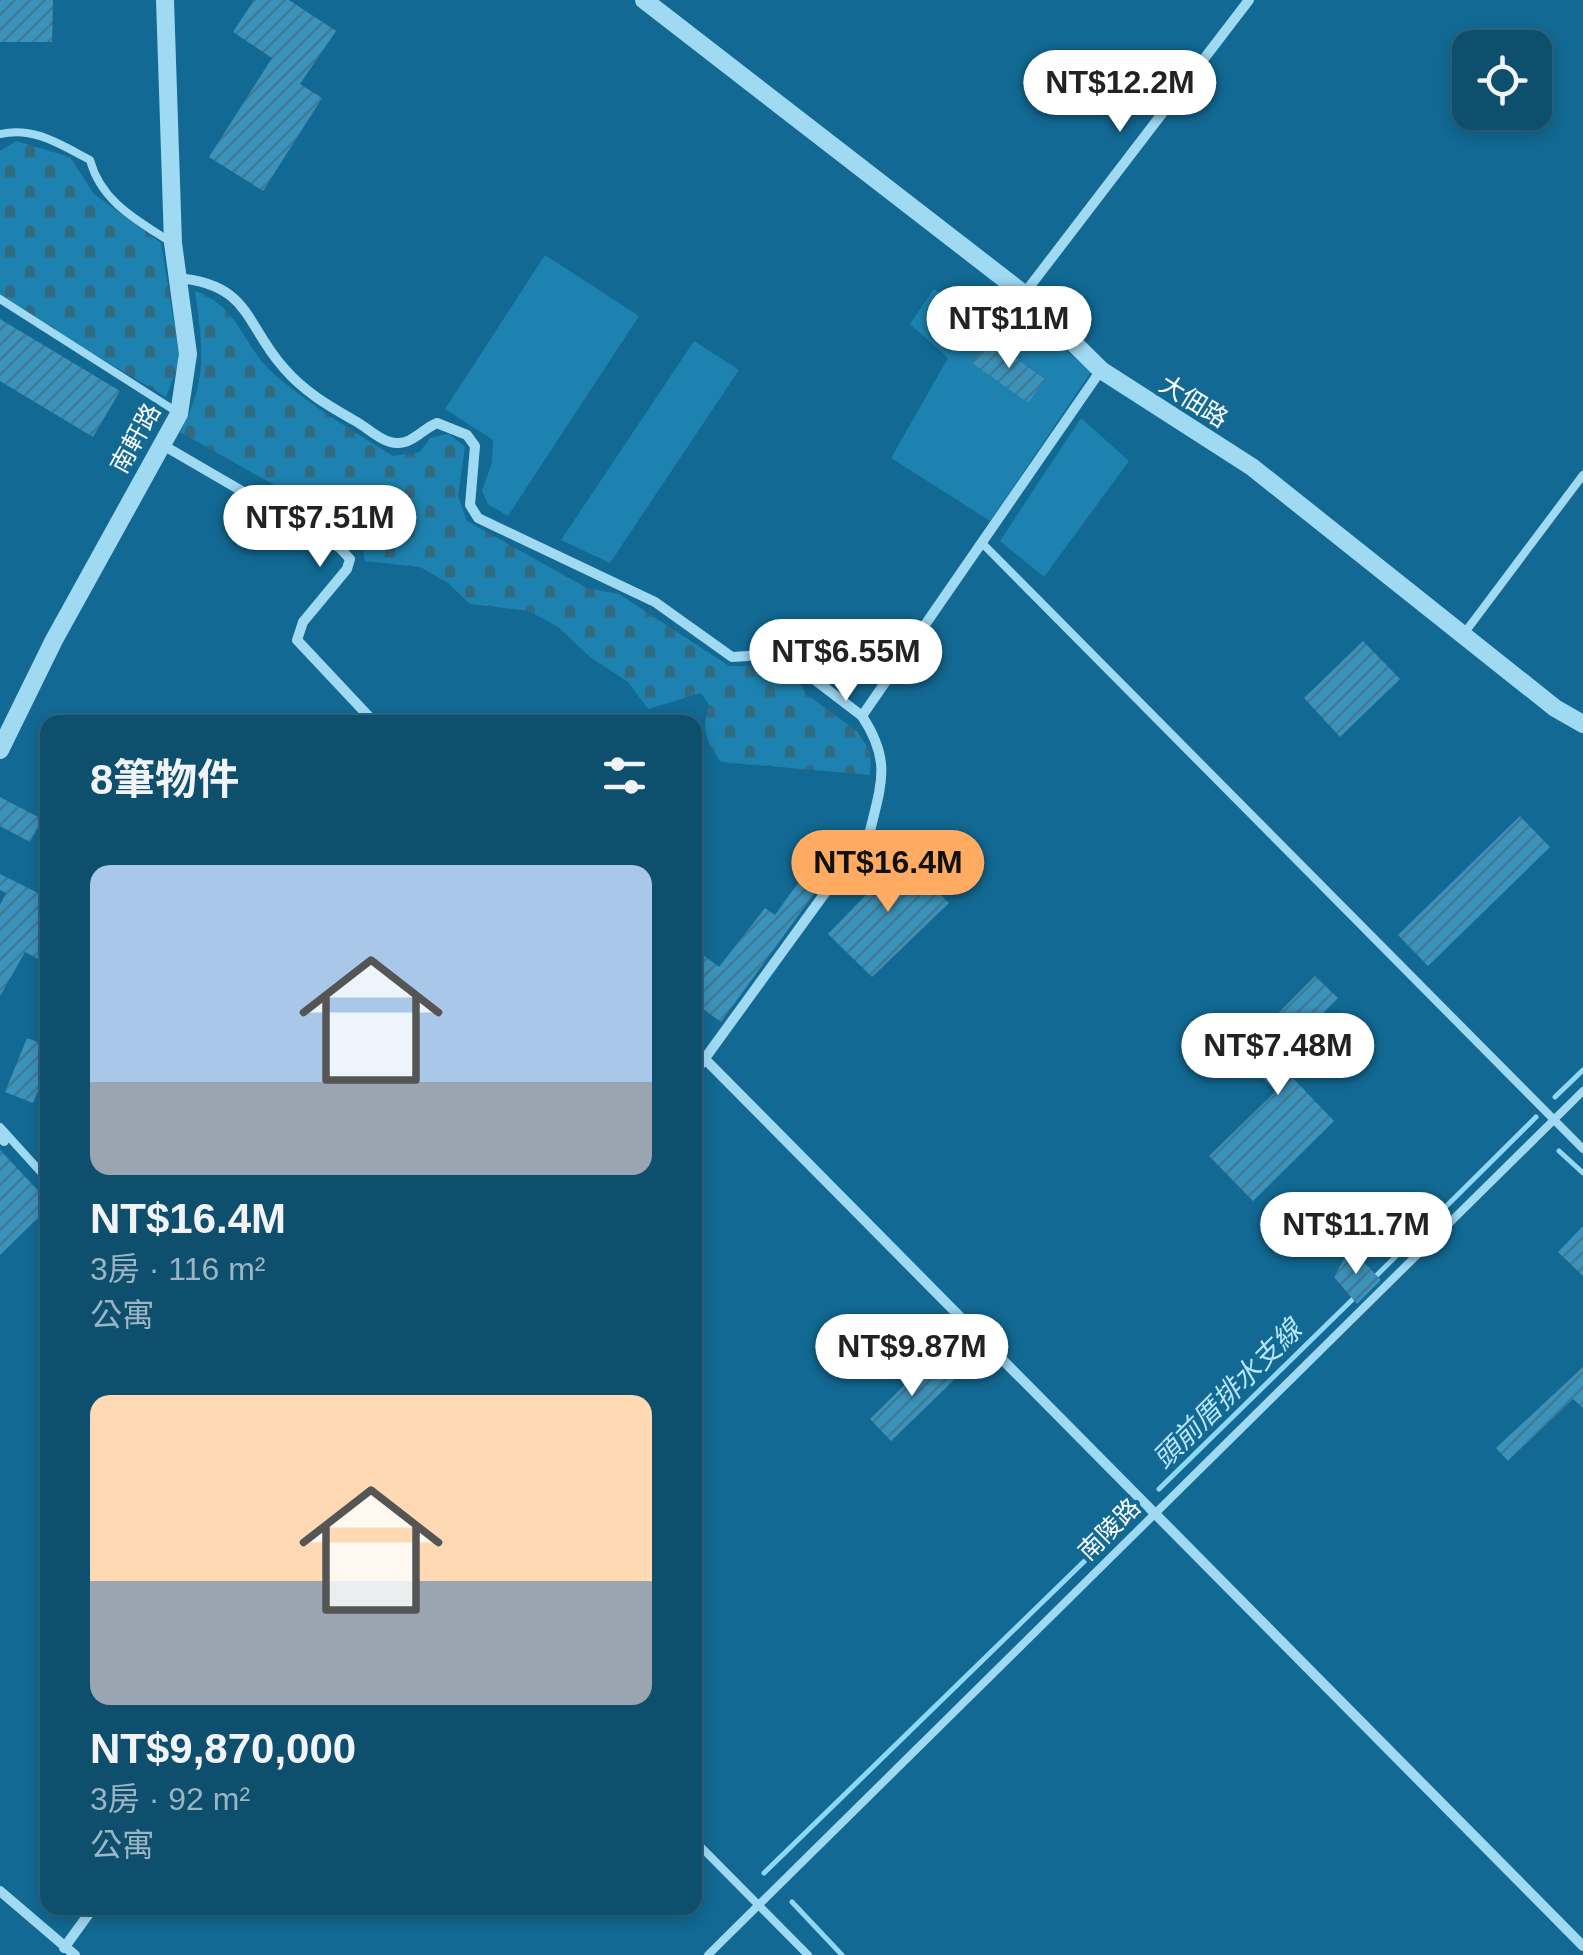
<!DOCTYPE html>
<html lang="zh-TW">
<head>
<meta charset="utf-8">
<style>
  :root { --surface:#0e4f6e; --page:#1c5976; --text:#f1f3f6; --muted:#9bb5c2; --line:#2e6681; --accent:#ffab61 }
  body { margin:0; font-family:Helvetica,"Noto Sans TC",sans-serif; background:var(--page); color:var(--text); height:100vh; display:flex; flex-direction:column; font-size:38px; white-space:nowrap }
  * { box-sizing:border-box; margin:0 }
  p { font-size:32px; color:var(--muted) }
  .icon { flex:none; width:55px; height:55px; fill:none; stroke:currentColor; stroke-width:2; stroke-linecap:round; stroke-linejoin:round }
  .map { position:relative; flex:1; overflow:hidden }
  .side { position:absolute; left:40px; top:715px; width:662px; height:1200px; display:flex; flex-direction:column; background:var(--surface); border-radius:20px; box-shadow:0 5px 15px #0003,0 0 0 2px var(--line) }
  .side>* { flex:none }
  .buttons { position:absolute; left:1452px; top:30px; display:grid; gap:20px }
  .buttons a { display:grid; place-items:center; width:100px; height:100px; border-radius:20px; background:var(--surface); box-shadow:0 5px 15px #0003,0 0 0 2px var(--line); font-size:50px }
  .price { position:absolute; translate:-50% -85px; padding:0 22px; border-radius:35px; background:#fff; color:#222; font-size:32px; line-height:65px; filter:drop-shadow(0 2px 5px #0008) }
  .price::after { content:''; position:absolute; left:50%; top:60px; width:30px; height:22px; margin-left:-15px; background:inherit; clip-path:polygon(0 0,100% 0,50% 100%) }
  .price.on { background:var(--accent); color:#111 }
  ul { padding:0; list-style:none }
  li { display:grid; align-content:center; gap:20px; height:530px; padding:0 50px }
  li span { display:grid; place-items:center; height:310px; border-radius:20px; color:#555 }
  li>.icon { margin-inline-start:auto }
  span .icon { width:180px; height:180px; fill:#fffc; stroke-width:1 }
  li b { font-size:42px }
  h2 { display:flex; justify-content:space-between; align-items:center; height:120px; padding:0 50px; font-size:42px }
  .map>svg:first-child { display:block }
  .grass { fill:#1d82af; fill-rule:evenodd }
  .cemetery { fill:url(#cemetery-stones) }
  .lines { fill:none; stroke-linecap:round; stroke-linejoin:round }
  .stream { stroke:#91d8f6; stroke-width:5 }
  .building { fill:url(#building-hatch) }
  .service { stroke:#a0d9f2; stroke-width:8 }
  .minor { stroke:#a0d9f2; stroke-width:10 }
  .tertiary { stroke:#a0d9f2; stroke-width:18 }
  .labels { text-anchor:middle; stroke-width:8; stroke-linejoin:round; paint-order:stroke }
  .street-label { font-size:25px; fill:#fff; stroke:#126993 }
  .water-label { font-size:28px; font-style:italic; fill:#b8e6fa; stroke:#126993 }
</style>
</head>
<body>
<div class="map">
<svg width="1583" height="1955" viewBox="0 0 1583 1955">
  <defs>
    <pattern id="cemetery-stones" width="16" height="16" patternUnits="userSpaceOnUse" patternTransform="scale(2.5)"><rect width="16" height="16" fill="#1d82af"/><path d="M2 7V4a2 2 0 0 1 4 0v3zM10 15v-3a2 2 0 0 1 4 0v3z" fill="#326a82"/></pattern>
    <pattern id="building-hatch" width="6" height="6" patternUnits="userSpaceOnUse" patternTransform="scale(2.5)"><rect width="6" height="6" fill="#3b93bb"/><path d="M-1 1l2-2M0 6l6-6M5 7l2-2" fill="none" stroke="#417a94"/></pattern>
  </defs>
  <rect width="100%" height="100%" fill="#126993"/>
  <g class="grass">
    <polygon points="545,255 639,316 508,516 488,504 482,491 492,462 493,440 445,409"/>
    <path d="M934,289L986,321L1010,303L1091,372L990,521L891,458L948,358L910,324ZM990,339L1045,379L1028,403L973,363Z"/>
    <polygon points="694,341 739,370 610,563 561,540"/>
    <polygon points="1081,418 1129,461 1044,577 1000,541"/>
  </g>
  <g class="cemetery">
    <polygon points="16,141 70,157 94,194 161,243 180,360 166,397 0,298 0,151"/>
    <path d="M195,291C240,306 243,348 275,375C311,406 353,431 393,456L420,452L431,437L449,434L465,447L458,496L467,521L587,588L619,594L729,666L771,667L795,675L806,694L857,731L871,753L870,775L721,762C706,742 701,729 709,705L701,693L648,709L628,682L590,657L558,627L529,611L470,604L448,583L420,567L365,561L360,533L180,432C208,380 203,348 195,291Z"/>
  </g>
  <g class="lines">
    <g class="stream">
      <polyline points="1555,1097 1583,1070"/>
      <polyline points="1559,1151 1583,1173"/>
      <polyline points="1375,1277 1536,1117"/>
      <polyline points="1159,1489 1357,1295"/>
      <polyline points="764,1873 1137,1510"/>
      <polyline points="792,1902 842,1955"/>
    </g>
  </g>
  <g class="building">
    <polygon points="0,0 53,0 52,42 0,42"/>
    <polygon points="254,0 289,0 336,31 300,84 322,98 263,191 209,157 272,58 233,32"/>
    <polygon points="0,319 120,391 93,437 0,381"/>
    <polygon points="990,339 1045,379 1028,403 972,363"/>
    <polygon points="1363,641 1400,679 1340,737 1304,698"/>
    <polygon points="0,797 42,819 30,842 0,826"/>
    <polygon points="1520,816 1550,847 1428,966 1398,935"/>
    <polygon points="899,853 949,903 872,977 828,934 868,893 863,889"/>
    <polygon points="0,874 48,898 48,964 25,952 0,996 0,905 6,893 0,890"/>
    <polygon points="801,879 816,891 721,1022 695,1003 695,949 719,967 765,908 775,915"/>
    <polygon points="1315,976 1338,998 1298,1038 1311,1051 1289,1074 1334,1121 1253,1201 1209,1156 1276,1091 1238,1054"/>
    <polygon points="27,1038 48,1046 48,1067 33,1103 5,1092"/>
    <polygon points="0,1150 48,1201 48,1208 0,1255"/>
    <polygon points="1583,1226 1583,1276 1558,1252"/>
    <polygon points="1350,1248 1381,1280 1357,1304 1334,1277"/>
    <polygon points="933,1357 954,1380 891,1441 870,1419"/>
    <polygon points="1583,1367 1583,1408 1573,1399 1508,1461 1496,1448"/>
  </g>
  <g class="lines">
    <g class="service">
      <path d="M0,134C34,126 61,145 90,160C101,201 135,219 169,241"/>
      <polyline points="0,299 177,412"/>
      <polyline points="982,543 1583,1149"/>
      <polyline points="1463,635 1583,475"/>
      <polyline points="0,1127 48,1180"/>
      <polyline points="695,1841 808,1955"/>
      <polyline points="708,1955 1583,1091"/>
    </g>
    <g class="minor">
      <path d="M177,278C250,284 245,324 283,367C304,392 329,406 357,422C369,429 383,443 397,443C412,444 424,428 437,423L467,435L475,446L470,505L478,518L655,602L732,657L781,654L862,716"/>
      <polyline points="1024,294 1249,0"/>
      <polyline points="161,444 340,548 350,559 347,569 303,622 297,640 374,722"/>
      <polyline points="695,1049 1583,1946"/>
      <path d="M695,1072L870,831C882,782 891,760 862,716L1101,370"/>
      <polyline points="0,1136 4,1141"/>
      <polyline points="0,1891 75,1955"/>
      <polyline points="64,1948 93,1908"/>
    </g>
    <g class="tertiary">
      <polyline points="644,0 1024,294 1101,370 1252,467 1555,708 1583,724"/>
      <polyline points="0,750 54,640 179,414 188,354 173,243 165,0"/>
    </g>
  </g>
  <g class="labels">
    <g class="street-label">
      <text transform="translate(1194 401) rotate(32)" y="9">大佃路</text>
      <text transform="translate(135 438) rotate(-61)" y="9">南軒路</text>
      <text transform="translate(1109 1529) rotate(-45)" y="9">南陵路</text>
    </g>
    <g class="water-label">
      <text transform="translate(1227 1394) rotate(-45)" y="10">頭前厝排水支線</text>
    </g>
  </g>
</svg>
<div class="buttons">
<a><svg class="icon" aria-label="locate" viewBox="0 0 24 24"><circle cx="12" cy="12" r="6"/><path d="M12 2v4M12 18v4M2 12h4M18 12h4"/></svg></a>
</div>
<b class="price" style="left:1120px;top:135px">NT$12.2M</b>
<b class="price" style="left:1009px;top:371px">NT$11M</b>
<b class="price" style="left:320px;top:570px">NT$7.51M</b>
<b class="price" style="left:846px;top:704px">NT$6.55M</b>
<b class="price on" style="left:888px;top:915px">NT$16.4M</b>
<b class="price" style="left:1278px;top:1098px">NT$7.48M</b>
<b class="price" style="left:1356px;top:1277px">NT$11.7M</b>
<b class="price" style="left:912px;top:1399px">NT$9.87M</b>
<section class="side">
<h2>8筆物件<svg class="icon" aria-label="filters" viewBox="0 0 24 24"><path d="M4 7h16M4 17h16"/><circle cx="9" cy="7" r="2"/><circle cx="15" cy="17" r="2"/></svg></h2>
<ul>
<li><span style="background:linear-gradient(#a9c7e8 70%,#9aa5b1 0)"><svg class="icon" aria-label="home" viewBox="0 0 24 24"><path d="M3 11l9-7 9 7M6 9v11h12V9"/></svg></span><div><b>NT$16.4M</b><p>3房 · 116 m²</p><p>公寓</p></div></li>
<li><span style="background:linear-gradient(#ffd9b3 60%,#9aa5b1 0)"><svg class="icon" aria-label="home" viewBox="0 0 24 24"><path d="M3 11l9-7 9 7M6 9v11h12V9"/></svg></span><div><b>NT$9,870,000</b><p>3房 · 92 m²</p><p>公寓</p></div></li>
</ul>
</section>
</div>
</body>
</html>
